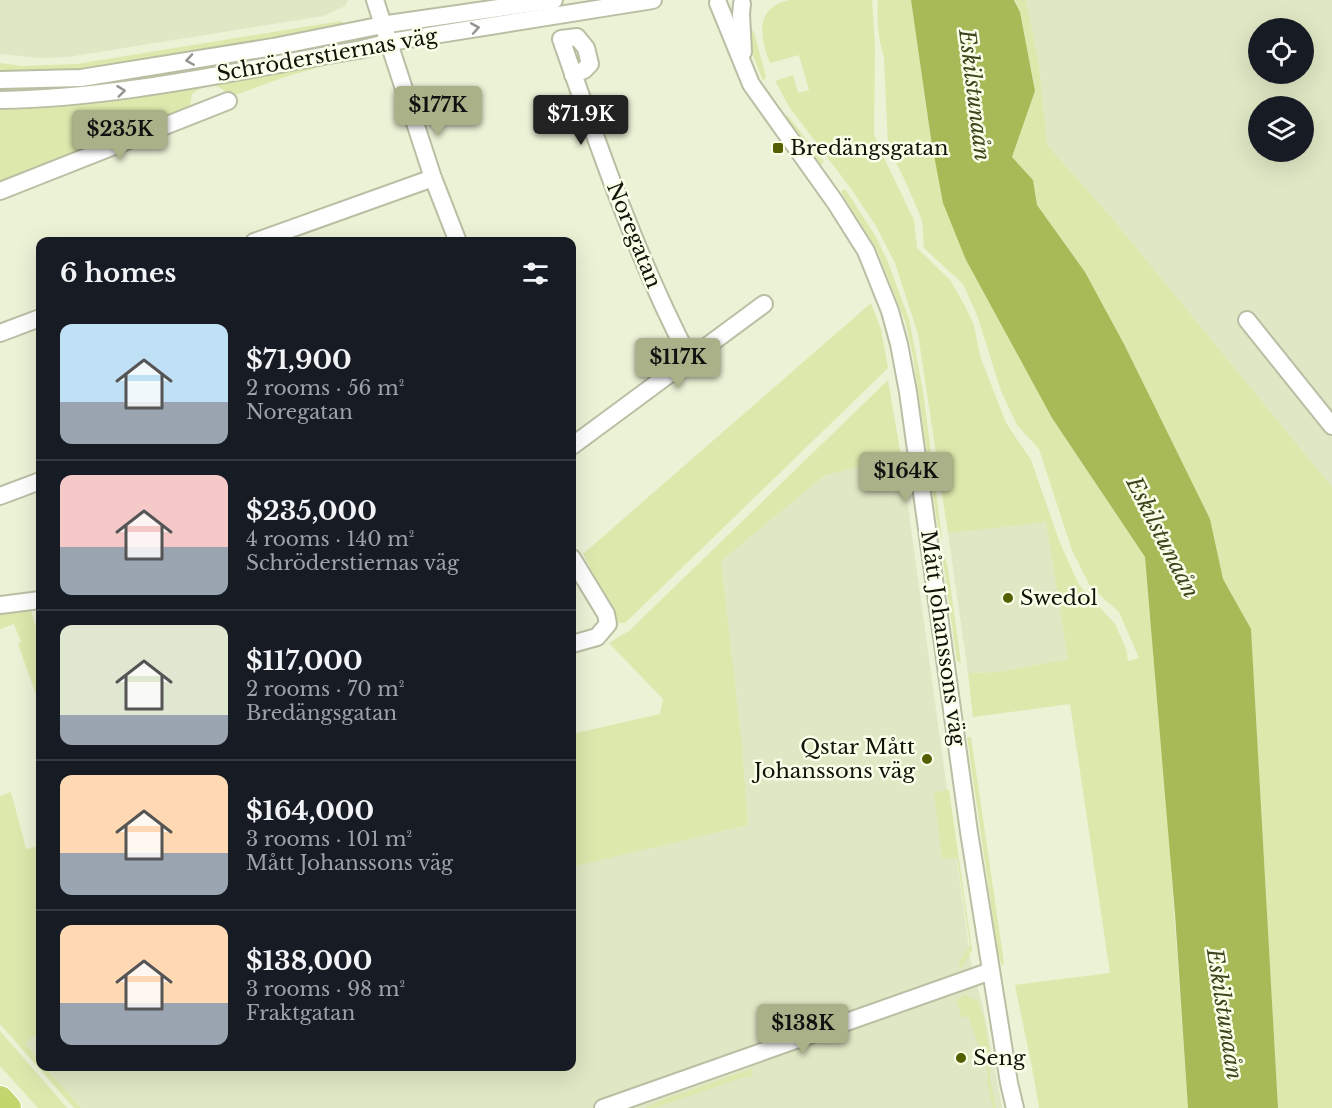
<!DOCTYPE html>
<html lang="en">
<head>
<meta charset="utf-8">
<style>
  :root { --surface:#171b24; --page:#242831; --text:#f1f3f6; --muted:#9ea1a6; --line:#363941; --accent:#aab087 }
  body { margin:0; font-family:"Libre Baskerville",serif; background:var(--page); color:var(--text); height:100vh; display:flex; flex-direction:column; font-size:22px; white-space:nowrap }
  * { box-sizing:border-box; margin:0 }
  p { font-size:20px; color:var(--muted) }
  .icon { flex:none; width:33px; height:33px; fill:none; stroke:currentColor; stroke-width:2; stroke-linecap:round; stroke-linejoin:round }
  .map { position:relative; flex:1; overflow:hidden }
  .sheet { position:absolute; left:36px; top:237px; width:540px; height:834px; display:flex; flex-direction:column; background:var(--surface); border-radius:12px; box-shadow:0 6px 24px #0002 }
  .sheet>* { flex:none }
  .controls { position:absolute; left:1248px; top:18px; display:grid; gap:12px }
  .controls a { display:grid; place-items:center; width:66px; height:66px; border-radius:50%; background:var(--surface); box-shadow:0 6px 24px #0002; font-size:30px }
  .price { position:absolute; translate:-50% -51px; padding:0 14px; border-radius:6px; background:var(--accent); color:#111; font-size:20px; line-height:39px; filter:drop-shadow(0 2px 3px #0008) }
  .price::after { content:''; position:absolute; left:50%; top:36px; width:18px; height:14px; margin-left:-9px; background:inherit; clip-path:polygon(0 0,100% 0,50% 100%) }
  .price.current { background:#222; color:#fff }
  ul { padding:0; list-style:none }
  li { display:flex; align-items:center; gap:18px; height:150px; padding:0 24px }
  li+li { border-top:2px solid var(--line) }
  li span { display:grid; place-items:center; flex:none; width:168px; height:120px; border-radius:12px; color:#555 }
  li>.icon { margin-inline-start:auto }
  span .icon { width:72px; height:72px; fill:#fffc; stroke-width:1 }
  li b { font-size:26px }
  h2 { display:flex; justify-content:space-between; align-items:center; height:72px; padding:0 24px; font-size:26px }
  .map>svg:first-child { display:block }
  .built { fill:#dfe7c4; fill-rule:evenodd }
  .green { fill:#dce8ac }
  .water { fill:#a8b957 }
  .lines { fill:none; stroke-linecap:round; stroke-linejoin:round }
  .minor-casing { stroke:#b8bfa3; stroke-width:20 }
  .highway-casing { stroke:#fff; stroke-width:28 }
  .minor { stroke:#fff; stroke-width:16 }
  .highway { stroke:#c3d66d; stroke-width:26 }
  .oneway { stroke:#949591 }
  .poi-dot { fill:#545f00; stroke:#f9ffe8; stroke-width:2 }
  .labels { text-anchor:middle; stroke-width:5; stroke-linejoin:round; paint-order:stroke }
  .street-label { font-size:21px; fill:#12140a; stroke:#f9ffe8 }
  .poi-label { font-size:21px; fill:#12140a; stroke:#f9ffe8; text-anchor:start }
  .water-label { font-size:22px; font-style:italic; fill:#3e451c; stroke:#f9ffe8 }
</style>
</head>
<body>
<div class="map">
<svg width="1332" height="1108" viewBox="0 0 1332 1108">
  <rect width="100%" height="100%" fill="#ebf2d6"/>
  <g class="built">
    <polygon points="0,0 348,0 345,6 323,16 68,57 39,58 0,54"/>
    <path d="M1026,0H1332V487L1111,217L1047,145L1039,65ZM1258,28H1304V74H1258ZM1258,106H1304V152H1258Z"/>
    <polygon points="901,456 971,963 983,1007 1002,1108 81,1108 45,1067 572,1066 572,867 748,825 742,745 721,561 825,475"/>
    <polygon points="1046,521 1068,659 999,672 968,673 948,533"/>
    <polygon points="40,1031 40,1061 25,1043"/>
  </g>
  <g class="green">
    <path d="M789,0H872L875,46L874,134L881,152L914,220L917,248L950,280L965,306L974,325L980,356L1006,423L1031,460L1060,543L1079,585L1115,624L1126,649L1128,661L1139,658L1119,612L1090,586L1072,550L1039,449L1017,425L1001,391L977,315L963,284L924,248L922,220L907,185L888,146L884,57C878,39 877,19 878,0H911L931,139L966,260L1052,418L1145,557L1168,826L1188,1108H1039C1033,1067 1023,1026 1015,985L1110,973L1070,704L973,717L968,673L999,672L1068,659L1046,522L948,533L918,334L895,263L876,226L852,190L790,108L775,81L793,75L798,93L809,90L799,55L770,63C760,38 754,8 789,0Z"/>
    <polygon points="1015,0 1026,0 1039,65 1047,145 1111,217 1332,487 1332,1108 1278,1108 1251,629 1223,579 1210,519 1125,346 1085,272 1037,205 1033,180 1012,157 1035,91 1020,12"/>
    <polygon points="341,21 349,28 90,70 0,73 0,63 21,66 77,64"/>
    <polygon points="751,29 754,32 766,77 763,81 753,55 747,31"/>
    <polygon points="351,42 351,45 100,89 0,94 0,84 321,44"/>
    <path d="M351,58L288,76L229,97C221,81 205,84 192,94L190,107L0,185V106L93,103L135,94Z"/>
    <polygon points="788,116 824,162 821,165 784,116"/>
    <polygon points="845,189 876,237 887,260 909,319 923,391 942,538 939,536 913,356 905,321 877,250 841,192"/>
    <polygon points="871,303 881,329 888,368 625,623 619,623 583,554"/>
    <polygon points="888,380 901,456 825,475 721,561 742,745 748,825 572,867 572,734 660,714 663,699 609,643 629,631"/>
    <polygon points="945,557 948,569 961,663 957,661 943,561"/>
    <polygon points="31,611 40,640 40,699 38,700 18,644 21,642 14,624 0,629 0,614"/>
    <polygon points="967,737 971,737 1004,963 1002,966 998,953"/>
    <polygon points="949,790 972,950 961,968 958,965 970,945 957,858 942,859 934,792"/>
    <polygon points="11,792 26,849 40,846 40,1031 25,1043 40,1061 40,1066 45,1067 81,1108 74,1108 0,1024 0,796"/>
    <polygon points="965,995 978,1001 984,1019 990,1054 990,1078 996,1108 993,1108 987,1083 988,1071 968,1016 962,1018 956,1000"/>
    <polygon points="0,1031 67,1108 38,1108 0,1066"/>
    <polygon points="751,1069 753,1074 749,1078 746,1076 654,1108 645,1108 660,1101"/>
  </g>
  <polygon class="water" points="911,0 1014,0 1020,12 1035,91 1012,157 1033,180 1037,205 1085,272 1125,346 1210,519 1223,579 1251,629 1278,1108 1188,1108 1175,914 1145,557 1052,418 966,260 943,203 931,139"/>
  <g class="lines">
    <defs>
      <g id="minor">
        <polyline points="375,0 433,178 458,242"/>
        <polyline points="718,3 751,84 835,202 866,251 890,311 899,344 908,392 969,832 1009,1083 1015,1108"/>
        <polyline points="742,4 741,14 743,52"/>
        <path d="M573,75L584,70L590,64L586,48L577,37L561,39C599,148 636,256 689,358"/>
        <polyline points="0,80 81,78 273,47 388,24 554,0"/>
        <path d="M0,100C121,98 239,70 358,50L390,42L653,0"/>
        <polyline points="0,191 228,101"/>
        <polyline points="254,242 433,178"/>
        <polyline points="1247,320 1332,426"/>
        <polyline points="0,333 40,318"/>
        <polyline points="572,446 764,304"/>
        <polyline points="0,496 40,481"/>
        <polyline points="572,558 606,614 608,624 597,637 572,644"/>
        <polyline points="0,605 40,600"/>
        <polyline points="603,1108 991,971"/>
      </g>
      <polyline id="highway" points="0,1099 8,1108"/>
    </defs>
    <use href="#minor" class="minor-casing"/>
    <use href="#highway" class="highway-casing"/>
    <use href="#minor" class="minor"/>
    <use href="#highway" class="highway"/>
  </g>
  <defs><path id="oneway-chevron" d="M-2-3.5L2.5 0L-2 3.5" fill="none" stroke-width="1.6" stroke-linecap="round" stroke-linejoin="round" transform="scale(1.5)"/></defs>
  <g class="oneway">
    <use href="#oneway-chevron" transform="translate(475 28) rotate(-10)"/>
    <use href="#oneway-chevron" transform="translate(190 60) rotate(171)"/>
    <use href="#oneway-chevron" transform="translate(121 91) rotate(-7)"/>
  </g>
  <g class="poi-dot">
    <rect x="772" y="142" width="12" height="12" rx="3"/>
    <circle cx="1008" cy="598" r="6"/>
    <circle cx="927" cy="759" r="6"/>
    <circle cx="961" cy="1058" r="6"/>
  </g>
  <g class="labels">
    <g class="street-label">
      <text transform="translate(327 55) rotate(-10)" y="7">Schröderstiernas väg</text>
      <text transform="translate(634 235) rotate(68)" y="7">Noregatan</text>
      <text transform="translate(943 638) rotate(82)" y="7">Mått Johanssons väg</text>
    </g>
    <g class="poi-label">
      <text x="790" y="155">Bredängsgatan</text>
      <text x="1020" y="605">Swedol</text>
      <text x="915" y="754" text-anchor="end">Qstar Mått<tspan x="915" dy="24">Johanssons väg</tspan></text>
      <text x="973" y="1065">Seng</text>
    </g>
    <g class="water-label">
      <text transform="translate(975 95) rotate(83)" y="8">Eskilstunaån</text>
      <text transform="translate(1163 537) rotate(63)" y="8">Eskilstunaån</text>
      <text transform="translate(1225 1014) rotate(81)" y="8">Eskilstunaån</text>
    </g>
  </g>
</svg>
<div class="controls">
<a><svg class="icon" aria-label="locate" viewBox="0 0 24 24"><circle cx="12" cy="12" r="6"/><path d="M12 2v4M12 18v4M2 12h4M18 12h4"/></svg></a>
<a><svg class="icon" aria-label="layers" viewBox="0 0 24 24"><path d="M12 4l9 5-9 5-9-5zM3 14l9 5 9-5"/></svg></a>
</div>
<b class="price" style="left:438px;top:137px">$177K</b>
<b class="price current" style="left:581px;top:146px">$71.9K</b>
<b class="price" style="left:120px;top:161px">$235K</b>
<b class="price" style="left:678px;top:389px">$117K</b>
<b class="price" style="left:906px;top:503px">$164K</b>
<b class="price" style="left:803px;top:1055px">$138K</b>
<section class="sheet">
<h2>6 homes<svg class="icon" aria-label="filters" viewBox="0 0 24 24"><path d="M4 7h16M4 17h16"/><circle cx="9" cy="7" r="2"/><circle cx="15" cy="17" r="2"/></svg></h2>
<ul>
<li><span style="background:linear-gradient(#bfe0f5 65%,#9aa5b1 0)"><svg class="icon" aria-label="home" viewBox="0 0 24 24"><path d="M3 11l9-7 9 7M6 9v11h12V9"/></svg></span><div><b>$71,900</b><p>2 rooms · 56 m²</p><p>Noregatan</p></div></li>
<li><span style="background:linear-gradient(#f6c9c9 60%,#9aa5b1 0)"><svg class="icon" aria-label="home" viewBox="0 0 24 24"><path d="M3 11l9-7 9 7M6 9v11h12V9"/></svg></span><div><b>$235,000</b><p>4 rooms · 140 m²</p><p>Schröderstiernas väg</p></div></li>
<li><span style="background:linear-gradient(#dfe7d0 75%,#9aa5b1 0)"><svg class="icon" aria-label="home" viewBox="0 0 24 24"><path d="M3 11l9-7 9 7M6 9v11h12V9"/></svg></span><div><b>$117,000</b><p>2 rooms · 70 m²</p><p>Bredängsgatan</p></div></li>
<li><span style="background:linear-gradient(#ffd9b3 65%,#9aa5b1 0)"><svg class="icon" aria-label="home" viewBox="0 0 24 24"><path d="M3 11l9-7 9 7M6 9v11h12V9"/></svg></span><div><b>$164,000</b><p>3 rooms · 101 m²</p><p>Mått Johanssons väg</p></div></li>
<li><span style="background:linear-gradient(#ffd9b3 65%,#9aa5b1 0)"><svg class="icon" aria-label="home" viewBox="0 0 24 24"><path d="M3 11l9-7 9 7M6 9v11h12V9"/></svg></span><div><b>$138,000</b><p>3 rooms · 98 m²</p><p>Fraktgatan</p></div></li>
</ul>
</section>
</div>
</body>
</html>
